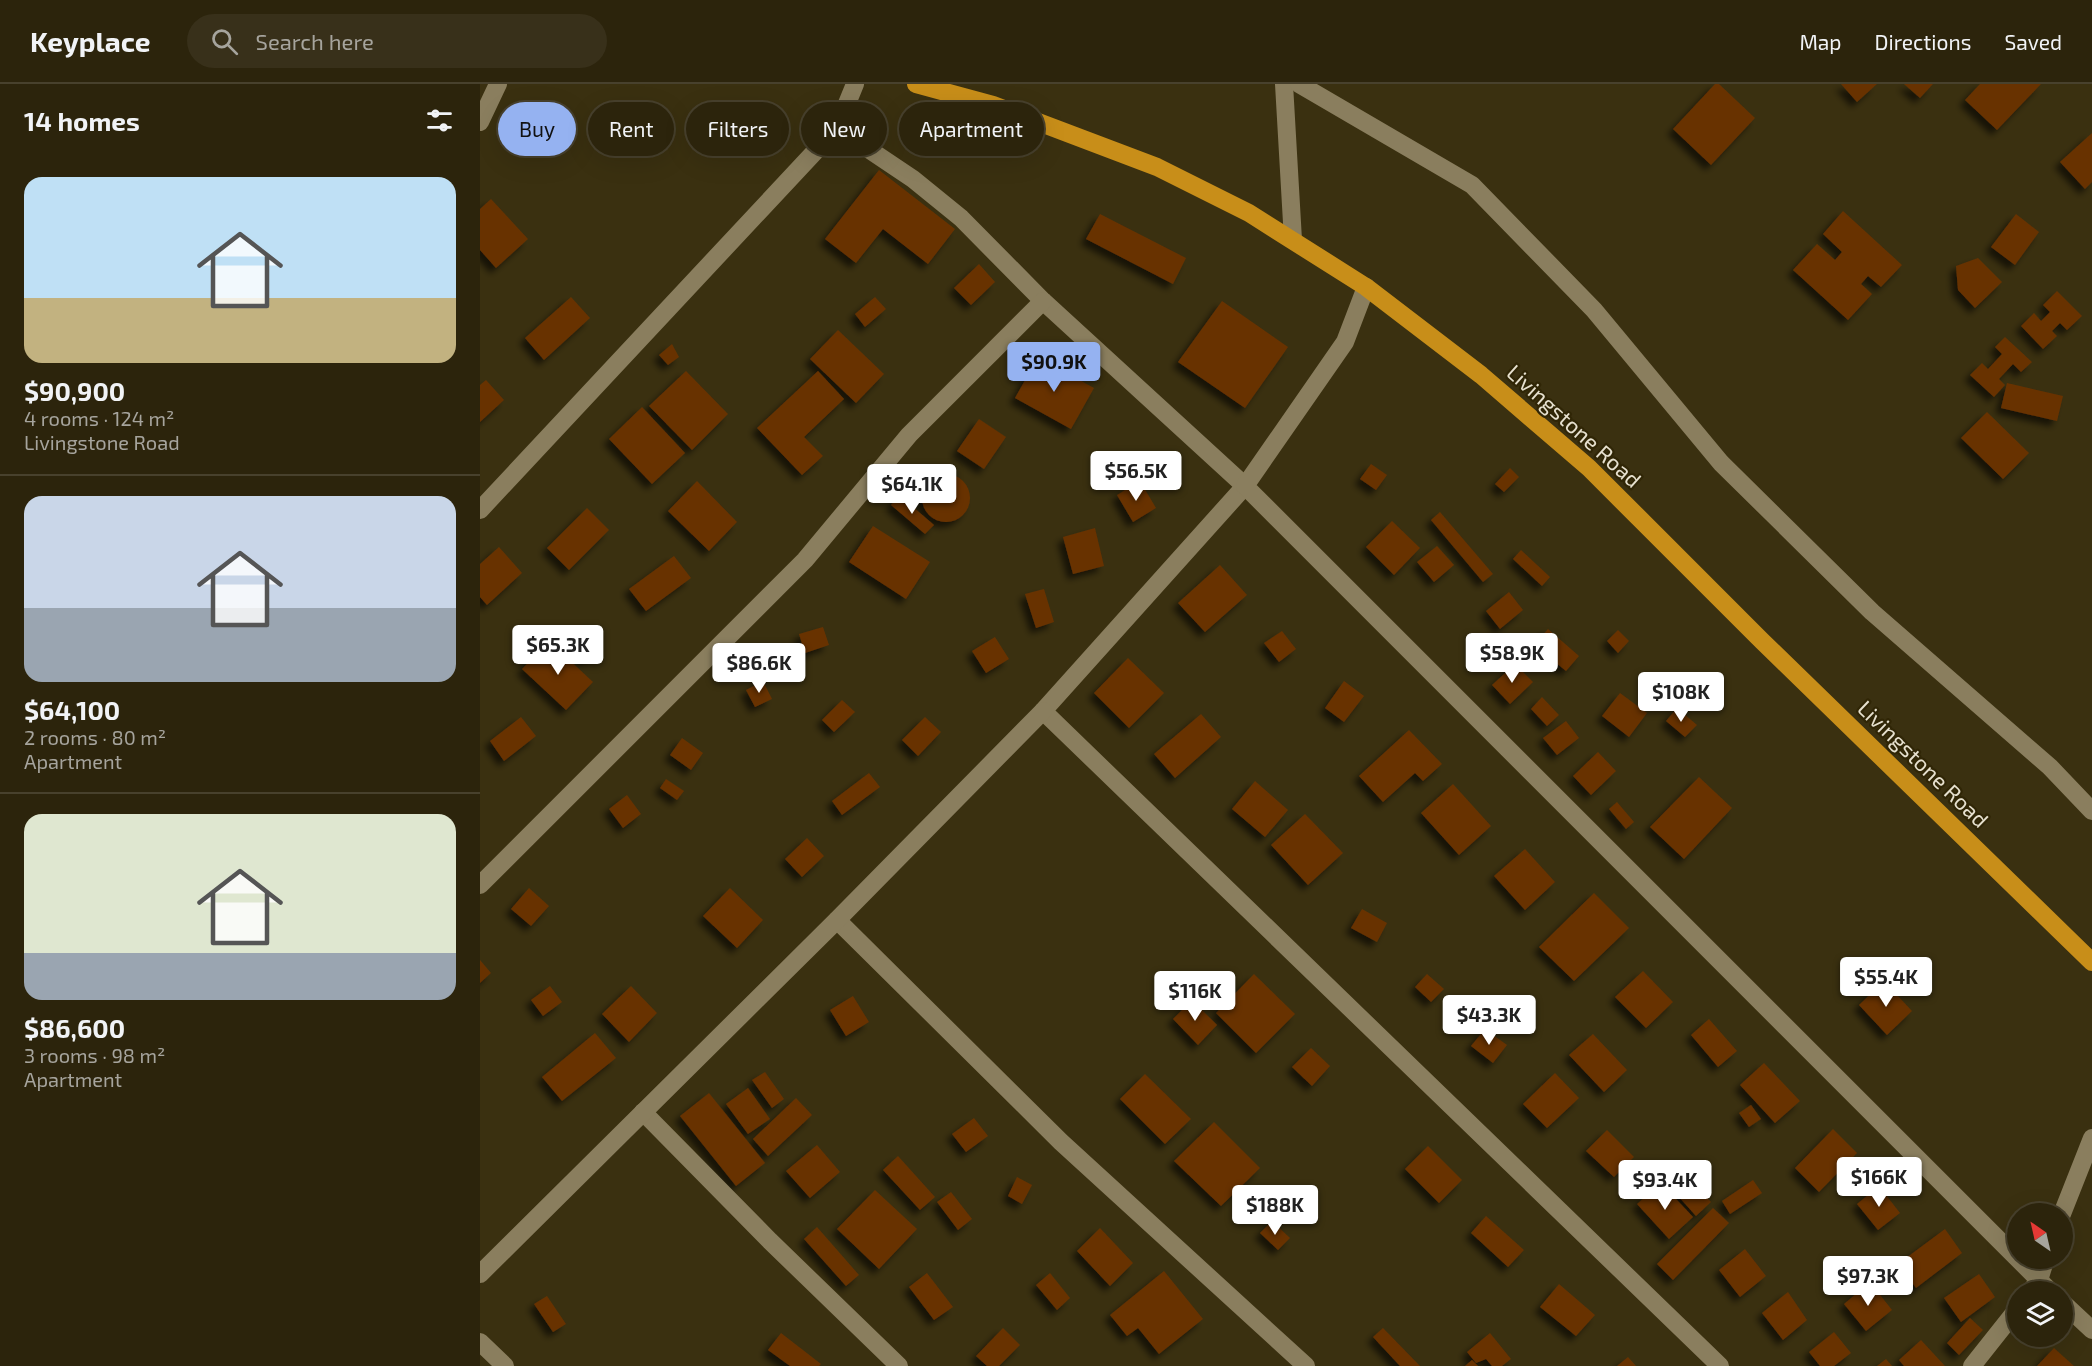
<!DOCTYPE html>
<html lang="en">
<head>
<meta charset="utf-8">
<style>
  :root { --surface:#2c240c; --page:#38301a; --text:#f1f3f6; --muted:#a6a49d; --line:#48412d; --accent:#95b2f1 }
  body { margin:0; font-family:"Exo 2",sans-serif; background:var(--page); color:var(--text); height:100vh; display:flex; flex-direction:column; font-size:22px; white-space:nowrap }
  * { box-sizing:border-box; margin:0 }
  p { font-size:20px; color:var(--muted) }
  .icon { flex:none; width:33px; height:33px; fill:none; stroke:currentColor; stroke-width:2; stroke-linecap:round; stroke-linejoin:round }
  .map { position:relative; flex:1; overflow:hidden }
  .sheet { display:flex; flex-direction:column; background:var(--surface); width:480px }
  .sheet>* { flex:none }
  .guide { position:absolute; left:18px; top:18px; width:570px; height:54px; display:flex; gap:12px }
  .needle { width:39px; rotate:326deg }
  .buttons { position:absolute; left:1527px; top:1119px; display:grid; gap:12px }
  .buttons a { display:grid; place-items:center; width:66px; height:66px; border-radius:50%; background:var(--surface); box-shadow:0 6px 24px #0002,0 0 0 2px var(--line); font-size:30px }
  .price { position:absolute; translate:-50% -51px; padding:0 14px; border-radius:6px; background:#fff; color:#222; font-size:20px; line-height:39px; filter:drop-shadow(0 2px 3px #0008) }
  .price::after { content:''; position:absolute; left:50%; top:36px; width:18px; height:14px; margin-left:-9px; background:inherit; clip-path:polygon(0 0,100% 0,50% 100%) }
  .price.on { background:var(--accent); color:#111 }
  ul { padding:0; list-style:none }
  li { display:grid; align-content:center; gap:12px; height:318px; padding:0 24px }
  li+li { border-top:2px solid var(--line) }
  li span { display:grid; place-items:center; height:186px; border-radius:18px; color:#555 }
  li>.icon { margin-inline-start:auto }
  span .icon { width:108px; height:108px; fill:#fffc; stroke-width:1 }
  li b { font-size:26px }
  h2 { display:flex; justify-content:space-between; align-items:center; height:72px; padding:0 24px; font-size:26px }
  .chip { padding:0 21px; border-radius:27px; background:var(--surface); box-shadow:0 6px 24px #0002,0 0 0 2px var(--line); font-size:21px; line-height:54px }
  .chip.on { background:var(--accent); color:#111 }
  header { display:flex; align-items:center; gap:36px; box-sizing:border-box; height:84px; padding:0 30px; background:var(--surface); border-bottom:2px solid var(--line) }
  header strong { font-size:28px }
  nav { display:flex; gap:33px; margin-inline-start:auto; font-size:21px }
  .search { width:420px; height:54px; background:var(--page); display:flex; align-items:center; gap:15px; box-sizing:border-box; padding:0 21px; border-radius:33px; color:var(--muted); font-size:22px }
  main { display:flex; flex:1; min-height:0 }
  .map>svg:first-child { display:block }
  .building { fill:#683205; filter:url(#shadow) }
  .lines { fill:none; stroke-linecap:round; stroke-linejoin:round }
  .street { stroke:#8a7e5e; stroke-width:18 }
  .highway { stroke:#c88e19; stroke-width:18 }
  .labels { text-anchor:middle; stroke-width:4.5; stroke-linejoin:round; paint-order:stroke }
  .street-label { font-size:22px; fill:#e7e1cf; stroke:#302606 }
</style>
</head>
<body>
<header>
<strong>Keyplace</strong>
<div class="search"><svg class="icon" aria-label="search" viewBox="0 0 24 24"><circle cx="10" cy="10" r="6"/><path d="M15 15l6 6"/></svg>Search here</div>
<nav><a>Map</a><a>Directions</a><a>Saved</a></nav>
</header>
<main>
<section class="sheet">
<h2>14 homes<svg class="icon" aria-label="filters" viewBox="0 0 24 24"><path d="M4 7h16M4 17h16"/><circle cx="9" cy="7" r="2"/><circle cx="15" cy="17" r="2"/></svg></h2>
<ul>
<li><span style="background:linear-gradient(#bfe0f5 65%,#c2b280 0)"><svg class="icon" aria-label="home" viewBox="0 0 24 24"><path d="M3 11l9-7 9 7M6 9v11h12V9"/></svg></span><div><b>$90,900</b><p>4 rooms · 124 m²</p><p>Livingstone Road</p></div></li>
<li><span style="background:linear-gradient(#c9d6e8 60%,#9aa5b1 0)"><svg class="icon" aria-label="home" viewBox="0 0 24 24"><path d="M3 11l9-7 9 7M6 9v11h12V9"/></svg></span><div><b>$64,100</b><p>2 rooms · 80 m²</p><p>Apartment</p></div></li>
<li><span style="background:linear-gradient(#dfe7d0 75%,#9aa5b1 0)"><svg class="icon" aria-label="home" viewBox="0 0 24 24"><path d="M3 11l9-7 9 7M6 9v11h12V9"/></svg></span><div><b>$86,600</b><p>3 rooms · 98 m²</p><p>Apartment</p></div></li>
</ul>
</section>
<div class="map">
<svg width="1612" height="1282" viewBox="0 0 1612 1282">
  <defs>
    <filter id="shadow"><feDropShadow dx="-5.5" dy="5.5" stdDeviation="3" flood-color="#0009"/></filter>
  </defs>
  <rect width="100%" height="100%" fill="#3a3010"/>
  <g class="building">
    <polygon points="1235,0 1239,0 1275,34 1231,81 1193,45"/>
    <polygon points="1361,0 1397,0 1377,18"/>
    <polygon points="1424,0 1453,0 1440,14"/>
    <polygon points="1500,0 1561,0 1517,46 1485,16"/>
    <polygon points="1612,49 1612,98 1605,105 1580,78"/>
    <polygon points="399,86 475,145 448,180 403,145 376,179 345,155"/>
    <polygon points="11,115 48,155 16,184 0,166 0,125"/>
    <polygon points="1363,127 1422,181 1401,203 1388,192 1381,200 1392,210 1368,236 1313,186 1337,160 1355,176 1362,168 1343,150"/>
    <polygon points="620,130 706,174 693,200 606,155"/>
    <polygon points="1536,130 1559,148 1535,181 1511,163"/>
    <polygon points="1498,174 1522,198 1495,224 1478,206 1476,182"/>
    <polygon points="499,180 515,198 491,221 474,204"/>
    <polygon points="1577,207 1602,232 1587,246 1580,239 1572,247 1577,252 1563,265 1541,242 1554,229 1561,237 1570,228 1563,221"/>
    <polygon points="91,213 110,234 64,276 45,254"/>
    <polygon points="395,213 406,225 385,243 375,230"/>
    <polygon points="742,217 808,263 765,324 698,278"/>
    <polygon points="358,246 404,290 376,319 330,275"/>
    <polygon points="1525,253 1552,278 1541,288 1533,280 1519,295 1525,301 1514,313 1490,291 1502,279 1508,285 1522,270 1515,263"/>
    <polygon points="192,260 199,273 188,281 179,271"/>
    <polygon points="558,273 614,304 591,345 535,314"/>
    <polygon points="206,287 248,330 212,366 169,322"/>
    <polygon points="338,287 364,315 324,353 343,372 322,391 277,344"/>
    <polygon points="6,296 24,316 0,338 0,301"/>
    <polygon points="1527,299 1583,312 1577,337 1521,324"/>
    <polygon points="162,323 205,369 172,400 129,355"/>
    <polygon points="1507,328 1549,369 1523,395 1481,354"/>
    <polygon points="499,335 526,353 504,385 477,367"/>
    <polygon points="891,380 907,391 896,406 880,395"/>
    <polygon points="1030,384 1039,393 1024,408 1015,400"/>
    <circle cx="466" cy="414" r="24"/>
    <polygon points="217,397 257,438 229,467 188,427"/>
    <polygon points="660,397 676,424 653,438 637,411"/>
    <polygon points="419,411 454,441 445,450 411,421"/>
    <polygon points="107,424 129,446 89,486 67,464"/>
    <polygon points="960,428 1013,490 1003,498 951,436"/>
    <polygon points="912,437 940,464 914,491 886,463"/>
    <polygon points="393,442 450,478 426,515 369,478"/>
    <polygon points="615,444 624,482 593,490 583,453"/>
    <polygon points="957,462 974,481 954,498 937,478"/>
    <polygon points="19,463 42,489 7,521 0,513 0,480"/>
    <polygon points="1041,466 1070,493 1062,502 1033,475"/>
    <polygon points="194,472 211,494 166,527 149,505"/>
    <polygon points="740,481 767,511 725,548 698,519"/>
    <polygon points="564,505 574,538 556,544 545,510"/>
    <polygon points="1029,508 1043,526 1020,545 1006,527"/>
    <polygon points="343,543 349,561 325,569 319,550"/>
    <polygon points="1068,545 1099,572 1086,587 1054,561"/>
    <polygon points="1138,546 1149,557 1138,569 1127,557"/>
    <polygon points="98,547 116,563 106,576 87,560"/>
    <polygon points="802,547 816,565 799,578 784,559"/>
    <polygon points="515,553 529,575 506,589 492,567"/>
    <polygon points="69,557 113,598 86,626 42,585"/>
    <polygon points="648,574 684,609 649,644 614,609"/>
    <polygon points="1035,580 1053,598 1030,620 1012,601"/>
    <polygon points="283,597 292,615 275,623 266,606"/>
    <polygon points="864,597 884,612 864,638 845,624"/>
    <polygon points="1140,609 1167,629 1149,653 1122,632"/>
    <polygon points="1062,613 1079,631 1067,642 1051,625"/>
    <polygon points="362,616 375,628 354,648 342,636"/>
    <polygon points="1197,624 1217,641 1205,653 1186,637"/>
    <polygon points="721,630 741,653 695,694 674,670"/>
    <polygon points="41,633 56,652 24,677 10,657"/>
    <polygon points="445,633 461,648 438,672 422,656"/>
    <polygon points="1086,637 1099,654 1077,671 1063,654"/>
    <polygon points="929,646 962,680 943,697 935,689 903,718 879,692"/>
    <polygon points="202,654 223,669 211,686 190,671"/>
    <polygon points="1118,668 1136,687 1111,711 1093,692"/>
    <polygon points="389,689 400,703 362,731 352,717"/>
    <polygon points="1219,693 1252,724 1204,775 1170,743"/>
    <polygon points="186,695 204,707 197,716 180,704"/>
    <polygon points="775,697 808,726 785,753 752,725"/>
    <polygon points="973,700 1011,742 979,771 941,729"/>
    <polygon points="147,711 161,730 143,744 129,725"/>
    <polygon points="1137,718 1154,738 1146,745 1129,725"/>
    <polygon points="825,730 863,769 828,801 791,761"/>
    <polygon points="327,754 344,772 322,793 305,775"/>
    <polygon points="1045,765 1075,798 1045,826 1014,792"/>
    <polygon points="49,804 69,822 51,842 31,825"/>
    <polygon points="250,804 283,836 257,864 223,832"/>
    <polygon points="1114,809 1149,844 1094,897 1059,863"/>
    <polygon points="882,825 907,839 897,858 871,844"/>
    <polygon points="0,876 11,889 0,899"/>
    <polygon points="1163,887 1193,918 1166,944 1135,913"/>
    <polygon points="774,890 815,930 776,969 736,929"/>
    <polygon points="947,890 964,905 951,918 935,903"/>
    <polygon points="1404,897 1432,927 1407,951 1379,921"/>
    <polygon points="70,902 82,918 63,932 51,916"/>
    <polygon points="151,902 177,929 149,958 122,930"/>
    <polygon points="373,912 389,938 366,952 350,926"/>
    <polygon points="712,916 737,941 718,961 693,935"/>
    <polygon points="1229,935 1257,967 1238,983 1211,951"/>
    <polygon points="1005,945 1027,961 1013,979 991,962"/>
    <polygon points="115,949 136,974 82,1017 62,993"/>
    <polygon points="1113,950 1147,986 1124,1008 1089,971"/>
    <polygon points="831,964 850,982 832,1002 812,983"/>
    <polygon points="1284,979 1320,1017 1295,1039 1260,1001"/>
    <polygon points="285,988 304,1015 292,1024 272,996"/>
    <polygon points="1075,989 1099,1014 1067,1044 1043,1020"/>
    <polygon points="665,990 711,1035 685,1060 640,1015"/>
    <polygon points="268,1004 290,1035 268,1050 246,1020"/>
    <polygon points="229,1009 285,1079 256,1102 200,1032"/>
    <polygon points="316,1014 332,1031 288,1072 273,1055"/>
    <polygon points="1271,1021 1281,1035 1269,1043 1259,1029"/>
    <polygon points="494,1034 508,1052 486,1068 472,1050"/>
    <polygon points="734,1038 780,1084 741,1122 694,1077"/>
    <polygon points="1353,1045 1377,1069 1339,1108 1315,1084"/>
    <polygon points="1127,1046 1154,1073 1134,1093 1106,1067"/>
    <polygon points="337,1061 360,1088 330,1114 306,1087"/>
    <polygon points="948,1062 982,1096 959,1119 925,1085"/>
    <polygon points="418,1072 455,1113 440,1126 403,1086"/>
    <polygon points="1196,1079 1231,1118 1216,1132 1181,1093"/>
    <polygon points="537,1093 552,1101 542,1120 528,1112"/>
    <polygon points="1273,1096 1282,1109 1250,1130 1242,1117"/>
    <polygon points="1181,1099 1213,1133 1189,1155 1157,1120"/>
    <polygon points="1399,1102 1420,1129 1398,1146 1377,1120"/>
    <polygon points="395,1106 437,1145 399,1185 357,1145"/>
    <polygon points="471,1108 492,1135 478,1146 457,1118"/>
    <polygon points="1233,1124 1249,1139 1193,1196 1177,1180"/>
    <polygon points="1006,1132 1044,1166 1028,1183 991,1149"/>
    <polygon points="792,1137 810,1154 798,1166 780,1149"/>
    <polygon points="337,1143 379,1191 366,1202 324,1155"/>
    <polygon points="620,1144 653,1179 630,1202 597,1167"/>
    <polygon points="1465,1145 1482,1169 1436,1204 1418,1180"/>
    <polygon points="1265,1165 1286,1192 1260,1213 1239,1186"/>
    <polygon points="684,1187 723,1235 679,1270 658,1244 647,1252 630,1231"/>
    <polygon points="447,1189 473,1223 454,1236 429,1203"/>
    <polygon points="570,1189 590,1214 577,1226 556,1201"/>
    <polygon points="1499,1190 1515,1213 1481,1238 1464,1214"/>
    <polygon points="1390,1198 1412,1226 1386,1247 1364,1220"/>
    <polygon points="1079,1200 1115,1231 1096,1252 1060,1223"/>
    <polygon points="1308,1208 1327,1236 1303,1256 1282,1229"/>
    <polygon points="67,1212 86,1240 73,1248 54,1220"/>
    <polygon points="1490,1234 1503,1246 1479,1271 1467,1259"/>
    <polygon points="523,1244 540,1261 519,1282 507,1282 496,1272"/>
    <polygon points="903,1244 940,1282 920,1282 893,1253"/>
    <polygon points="1354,1248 1371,1269 1354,1282 1340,1282 1329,1268"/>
    <polygon points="301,1249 341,1280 339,1282 310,1282 288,1266"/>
    <polygon points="1010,1249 1031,1275 1022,1282 1012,1282 1006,1275 996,1279 987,1268"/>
    <polygon points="1441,1256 1465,1282 1424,1282 1419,1276"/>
    <polygon points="1574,1264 1594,1282 1557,1282"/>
    <polygon points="1148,1273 1156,1282 1137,1282"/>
    <polygon points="1406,1275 1412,1282 1397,1282"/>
    <polygon points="992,1276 998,1282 985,1282"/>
  </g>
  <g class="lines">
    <g class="street">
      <polyline points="804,0 813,156"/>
      <polyline points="819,0 992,101 1114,226 1241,379 1392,528 1570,683 1612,727"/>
      <polyline points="0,38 18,0"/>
      <polyline points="357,44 433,95 481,134 563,217 765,402 563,627 1240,1282"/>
      <polyline points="886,203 865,258 765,402 1571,1208"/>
      <polyline points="0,426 357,44 375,0"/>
      <polyline points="0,801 325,476 429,351 563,217"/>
      <polyline points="357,836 581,1058 826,1282"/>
      <polyline points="163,1028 290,1157 419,1282"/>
      <polyline points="1582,1130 1612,1054"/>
      <polyline points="0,1190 357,836 563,627"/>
      <polyline points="1550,1208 1559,1196 1566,1174"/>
      <polyline points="1582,1218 1612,1246"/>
      <polyline points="0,1258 25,1282"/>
      <polyline points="1492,1282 1538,1224"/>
    </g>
    <polyline class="highway" points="436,0 513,21 677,83 769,129 886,203 1001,291 1109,384 1282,557 1612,878"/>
  </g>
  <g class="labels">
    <g class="street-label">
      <text transform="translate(1094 342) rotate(42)" y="8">Livingstone Road</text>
      <text transform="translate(1443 680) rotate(44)" y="8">Livingstone Road</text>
    </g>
  </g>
</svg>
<div class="buttons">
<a><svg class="needle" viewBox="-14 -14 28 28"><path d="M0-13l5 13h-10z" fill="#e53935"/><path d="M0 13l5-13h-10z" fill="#a6a49d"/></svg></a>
<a><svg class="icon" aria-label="layers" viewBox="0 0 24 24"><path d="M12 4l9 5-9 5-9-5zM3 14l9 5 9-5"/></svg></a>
</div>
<b class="price on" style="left:574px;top:309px">$90.9K</b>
<b class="price" style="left:656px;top:418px">$56.5K</b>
<b class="price" style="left:432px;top:431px">$64.1K</b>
<b class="price" style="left:78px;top:592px">$65.3K</b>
<b class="price" style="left:1032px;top:600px">$58.9K</b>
<b class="price" style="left:279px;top:610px">$86.6K</b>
<b class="price" style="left:1201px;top:639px">$108K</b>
<b class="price" style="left:1406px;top:924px">$55.4K</b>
<b class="price" style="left:715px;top:938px">$116K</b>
<b class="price" style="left:1009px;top:962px">$43.3K</b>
<b class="price" style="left:1399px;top:1124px">$166K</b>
<b class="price" style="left:1185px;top:1127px">$93.4K</b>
<b class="price" style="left:795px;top:1152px">$188K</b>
<b class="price" style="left:1388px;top:1223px">$97.3K</b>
<div class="guide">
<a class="chip on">Buy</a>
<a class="chip">Rent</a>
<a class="chip">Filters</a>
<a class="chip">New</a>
<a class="chip">Apartment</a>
</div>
</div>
</main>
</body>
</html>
